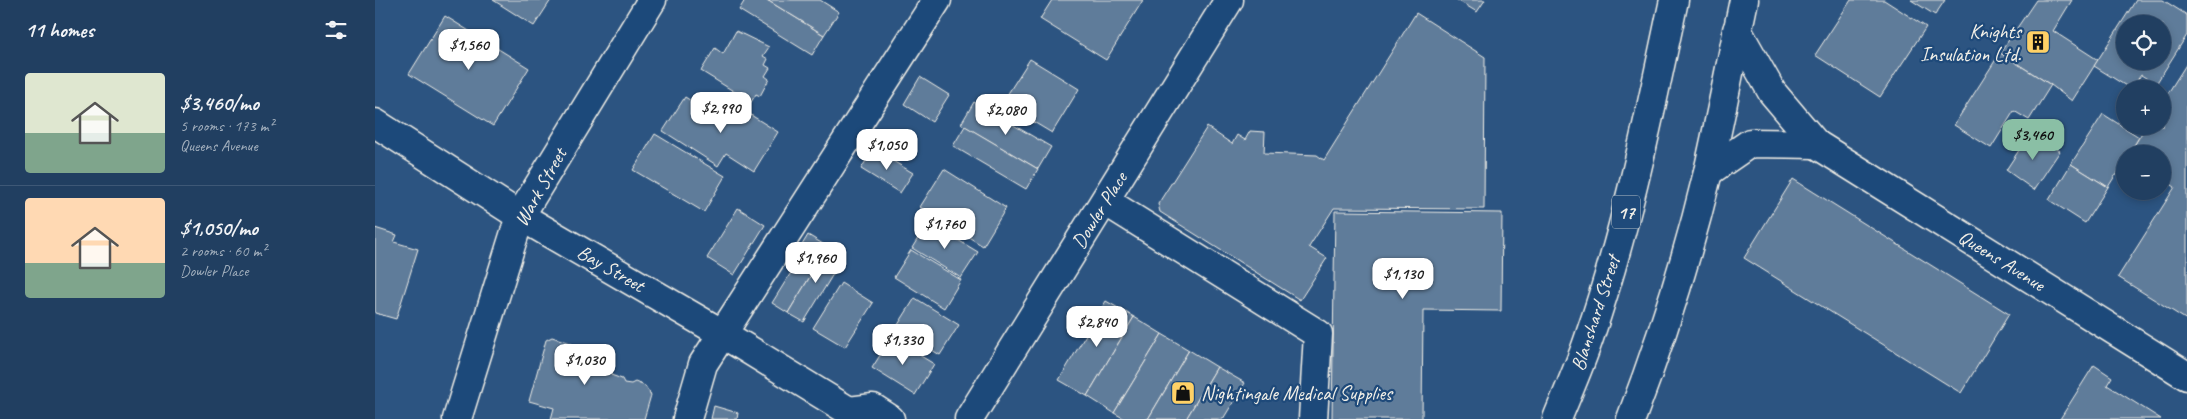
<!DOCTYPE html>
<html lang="en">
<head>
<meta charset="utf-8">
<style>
  :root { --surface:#213f61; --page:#294667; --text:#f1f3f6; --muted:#a2afbd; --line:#3e5876; --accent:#8abfa5 }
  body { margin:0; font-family:Caveat,sans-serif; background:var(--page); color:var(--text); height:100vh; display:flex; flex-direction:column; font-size:19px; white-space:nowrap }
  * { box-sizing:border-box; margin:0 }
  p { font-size:16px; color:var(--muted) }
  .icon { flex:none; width:28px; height:28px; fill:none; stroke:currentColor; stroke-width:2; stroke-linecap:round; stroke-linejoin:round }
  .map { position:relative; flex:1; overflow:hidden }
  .sheet { display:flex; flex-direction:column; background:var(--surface); width:375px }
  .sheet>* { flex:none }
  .tools { position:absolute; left:1741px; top:15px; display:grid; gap:10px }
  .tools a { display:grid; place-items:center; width:55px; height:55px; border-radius:50%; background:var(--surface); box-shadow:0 2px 8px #0003,0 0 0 1px var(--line); font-size:25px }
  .price { position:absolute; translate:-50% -42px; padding:0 11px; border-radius:10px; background:#fff; color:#222; font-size:16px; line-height:32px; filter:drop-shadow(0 1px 2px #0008) }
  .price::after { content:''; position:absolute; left:50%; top:30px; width:15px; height:11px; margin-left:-8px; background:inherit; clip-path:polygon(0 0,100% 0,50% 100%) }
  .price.selected { background:var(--accent); color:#111 }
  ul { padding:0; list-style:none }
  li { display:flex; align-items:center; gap:15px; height:125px; padding:0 25px }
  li+li { border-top:1px solid var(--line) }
  li span { display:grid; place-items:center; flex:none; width:140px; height:100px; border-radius:5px; color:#555 }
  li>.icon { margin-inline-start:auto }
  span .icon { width:60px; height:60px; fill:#fffc; stroke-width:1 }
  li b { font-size:21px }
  h2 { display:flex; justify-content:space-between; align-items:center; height:60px; padding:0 25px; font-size:21px }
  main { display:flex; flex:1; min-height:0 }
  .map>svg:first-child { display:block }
  .building { fill:#5e7b9a; stroke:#f4f1e8; fill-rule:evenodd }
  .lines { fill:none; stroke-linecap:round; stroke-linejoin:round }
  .minor-casing { stroke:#f4f1e8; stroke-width:31 }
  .major-casing { stroke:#f4f1e8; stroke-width:31 }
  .minor { stroke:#1f4a7a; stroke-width:28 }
  .major { stroke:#1f4a7a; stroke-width:28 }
  .labels { text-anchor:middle; stroke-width:4.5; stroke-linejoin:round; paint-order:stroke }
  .shield { fill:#1f4a7a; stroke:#b4bfc7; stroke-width:1 }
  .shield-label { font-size:19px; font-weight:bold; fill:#f4f1e8 }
  .poi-label { font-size:20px; fill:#f4f1e8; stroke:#1f4a7a; text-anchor:end }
  .street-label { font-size:20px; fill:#f4f1e8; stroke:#1f4a7a }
</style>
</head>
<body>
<main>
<section class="sheet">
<h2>11 homes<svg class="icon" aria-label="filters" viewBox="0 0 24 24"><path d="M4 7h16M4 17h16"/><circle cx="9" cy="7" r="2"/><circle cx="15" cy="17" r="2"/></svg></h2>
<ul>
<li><span style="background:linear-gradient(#dfe7d0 60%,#7fa58c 0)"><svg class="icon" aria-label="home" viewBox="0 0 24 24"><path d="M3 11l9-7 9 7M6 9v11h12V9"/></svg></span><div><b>$3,460/mo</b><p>5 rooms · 173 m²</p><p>Queens Avenue</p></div></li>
<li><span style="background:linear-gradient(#ffd9b3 65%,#7fa58c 0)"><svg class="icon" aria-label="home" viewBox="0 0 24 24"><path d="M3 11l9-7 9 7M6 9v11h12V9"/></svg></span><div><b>$1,050/mo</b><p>2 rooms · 60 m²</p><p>Dowler Place</p></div></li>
</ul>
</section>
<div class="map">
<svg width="1812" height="419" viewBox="0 0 1812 419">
  <rect width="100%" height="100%" fill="#2c5481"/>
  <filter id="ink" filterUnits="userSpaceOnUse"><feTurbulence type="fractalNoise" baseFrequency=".02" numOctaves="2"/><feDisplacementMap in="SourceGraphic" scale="10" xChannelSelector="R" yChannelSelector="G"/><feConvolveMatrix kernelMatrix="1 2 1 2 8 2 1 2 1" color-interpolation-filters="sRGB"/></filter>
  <g filter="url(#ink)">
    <g class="building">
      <polygon points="118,0 176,0 159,26"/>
      <polygon points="370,0 392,0 449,35 437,55 364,10"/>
      <polygon points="392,0 445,0 464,12 449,35"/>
      <polygon points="677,0 768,0 731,60 665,19"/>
      <polygon points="1082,0 1110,0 1102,12"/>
      <polygon points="1476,0 1509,0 1551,27 1505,97 1440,55"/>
      <polygon points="1536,0 1570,0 1560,15"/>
      <polygon points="1661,0 1697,0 1678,31 1723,60 1697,101 1676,85 1625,53"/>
      <path d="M1761,0H1788L1812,15V35L1781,84L1766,75L1756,89L1719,66ZM1750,24H1788V61H1750Z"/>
      <polygon points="1041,13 1110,57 1109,209 959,208 934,247 952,258 925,300 785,212 783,204 832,127 857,144 862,135 870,140 875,131 890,132 889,153 942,155 949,160"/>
      <polygon points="70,16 154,68 118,126 34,74"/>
      <polygon points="361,31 394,47 388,56 393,59 390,65 395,68 390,76 394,79 385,96 381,94 376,102 326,71 340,48 348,54"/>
      <polygon points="1625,53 1676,85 1654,120 1639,111 1616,148 1579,125"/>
      <polygon points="655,59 704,89 677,133 627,103"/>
      <polygon points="1812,63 1812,320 1743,277 1800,187 1788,179 1788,154 1754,154 1771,126 1788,126 1788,101"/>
      <polygon points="545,77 574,95 557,122 529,104"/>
      <polygon points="310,97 352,124 363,107 403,132 379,171 351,153 343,166 288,131"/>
      <polygon points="599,102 676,147 663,169 586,124"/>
      <polygon points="1728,114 1764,137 1754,154 1750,154 1750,160 1733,187 1696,164"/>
      <polygon points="590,126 663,169 651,189 578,146"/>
      <polygon points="1656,132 1685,151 1659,190 1631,170"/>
      <polygon points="280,134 350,176 329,212 258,170"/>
      <polygon points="498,149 538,173 525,193 486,169"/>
      <polygon points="1696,164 1733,187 1710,223 1674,200"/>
      <polygon points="569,169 631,208 608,246 545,207"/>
      <polygon points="1418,179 1634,314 1586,393 1369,258"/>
      <polygon points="363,208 390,225 359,275 332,258"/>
      <polygon points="960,211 1127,213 1126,311 1048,310 1047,419 957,419"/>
      <polygon points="553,222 603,252 586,278 537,248"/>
      <polygon points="0,228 22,235 19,242 43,249 21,319 0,313"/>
      <polygon points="433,235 453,247 413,313 397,303 422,263 418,260"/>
      <polygon points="453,247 469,256 429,322 413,313"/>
      <polygon points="536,250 586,280 569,308 519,277"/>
      <polygon points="466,283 498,303 470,347 438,328"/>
      <polygon points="540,298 584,325 565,355 521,328"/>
      <polygon points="731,301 759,317 712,396 684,380"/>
      <polygon points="759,317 787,334 739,413 712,396"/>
      <polygon points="787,334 814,350 773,419 750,419 739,413"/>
      <polygon points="177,337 196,343 199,347 209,351 212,354 218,357 225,353 232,354 239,366 236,375 247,379 249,383 256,384 260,382 270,386 276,395 269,419 176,419 179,408 154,401 171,340"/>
      <polygon points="516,338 559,364 540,395 497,368"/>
      <polygon points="814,350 842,367 811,419 773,419"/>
      <polygon points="1719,365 1737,377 1732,385 1786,419 1685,419"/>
      <polygon points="842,367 870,383 848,419 811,419"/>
      <polygon points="339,406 363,413 362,419 336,419"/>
    </g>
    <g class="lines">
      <defs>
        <g id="minor">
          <polyline points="1441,144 1812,376"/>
          <polyline points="730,201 943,334 938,419"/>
          <polyline points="82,419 145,216 277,0"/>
          <polyline points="312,419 328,364 562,0"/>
          <polyline points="594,419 854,0"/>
        </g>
        <g id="major">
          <polyline points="1362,30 1397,92 1441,144"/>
          <polyline points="0,123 145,216 348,334 474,411 477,419"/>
          <polyline points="1333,172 1375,143 1441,144"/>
          <polyline points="474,411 498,408 515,419"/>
          <path d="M1182,419C1193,392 1205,365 1214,338C1252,228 1275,113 1299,0"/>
          <path d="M1256,419C1287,338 1313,256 1333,172C1346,115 1357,57 1369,0"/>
        </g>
      </defs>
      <use href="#minor" class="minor-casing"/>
      <use href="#major" class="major-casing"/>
      <use href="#minor" class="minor"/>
      <use href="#major" class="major"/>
    </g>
  </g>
  <defs>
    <symbol id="building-square" viewBox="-11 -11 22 22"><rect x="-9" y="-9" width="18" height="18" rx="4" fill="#ffd166" stroke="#1f4a7a"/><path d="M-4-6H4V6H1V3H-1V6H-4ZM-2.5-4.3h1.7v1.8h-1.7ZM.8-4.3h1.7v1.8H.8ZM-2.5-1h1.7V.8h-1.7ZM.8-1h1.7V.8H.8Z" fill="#111"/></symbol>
    <symbol id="shop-square" viewBox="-11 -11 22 22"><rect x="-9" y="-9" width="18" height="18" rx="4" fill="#ffd166" stroke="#1f4a7a"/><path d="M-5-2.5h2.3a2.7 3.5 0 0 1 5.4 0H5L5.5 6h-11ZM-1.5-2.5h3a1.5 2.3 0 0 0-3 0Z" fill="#111"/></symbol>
  </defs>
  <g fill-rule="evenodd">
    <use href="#building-square" x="1649" y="28" width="28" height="28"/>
    <use href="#shop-square" x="794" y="379" width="28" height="28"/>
  </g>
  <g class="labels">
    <rect class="shield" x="1237" y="195.5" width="28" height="33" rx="4"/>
    <g class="shield-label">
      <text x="1251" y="219">17</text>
    </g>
    <g class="poi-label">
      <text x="1646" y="38">Knights<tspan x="1646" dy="23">Insulation Ltd.</tspan></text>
      <text x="826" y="400" text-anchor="start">Nightingale Medical Supplies</text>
    </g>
    <g class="street-label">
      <text transform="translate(165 187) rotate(-61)" y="7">Wark Street</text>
      <text transform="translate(724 210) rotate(-58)" y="7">Dowler Place</text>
      <text transform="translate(1627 260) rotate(32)" y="7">Queens Avenue</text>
      <text transform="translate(236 268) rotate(30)" y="7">Bay Street</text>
      <text transform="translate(1220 313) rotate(-72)" y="7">Blanshard Street</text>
    </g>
  </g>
</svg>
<div class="tools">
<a><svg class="icon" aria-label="locate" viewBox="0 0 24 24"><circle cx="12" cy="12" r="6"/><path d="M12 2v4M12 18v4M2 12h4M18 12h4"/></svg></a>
<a>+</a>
<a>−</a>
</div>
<b class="price" style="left:94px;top:71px">$1,560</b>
<b class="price" style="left:346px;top:134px">$2,990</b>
<b class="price" style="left:631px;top:136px">$2,080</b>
<b class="price selected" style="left:1658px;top:161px">$3,460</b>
<b class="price" style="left:512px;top:171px">$1,050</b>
<b class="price" style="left:570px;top:250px">$1,760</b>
<b class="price" style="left:441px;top:284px">$1,960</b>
<b class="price" style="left:1028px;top:300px">$1,130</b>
<b class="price" style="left:722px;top:348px">$2,840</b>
<b class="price" style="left:528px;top:366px">$1,330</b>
<b class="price" style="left:210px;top:386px">$1,030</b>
</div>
</main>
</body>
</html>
